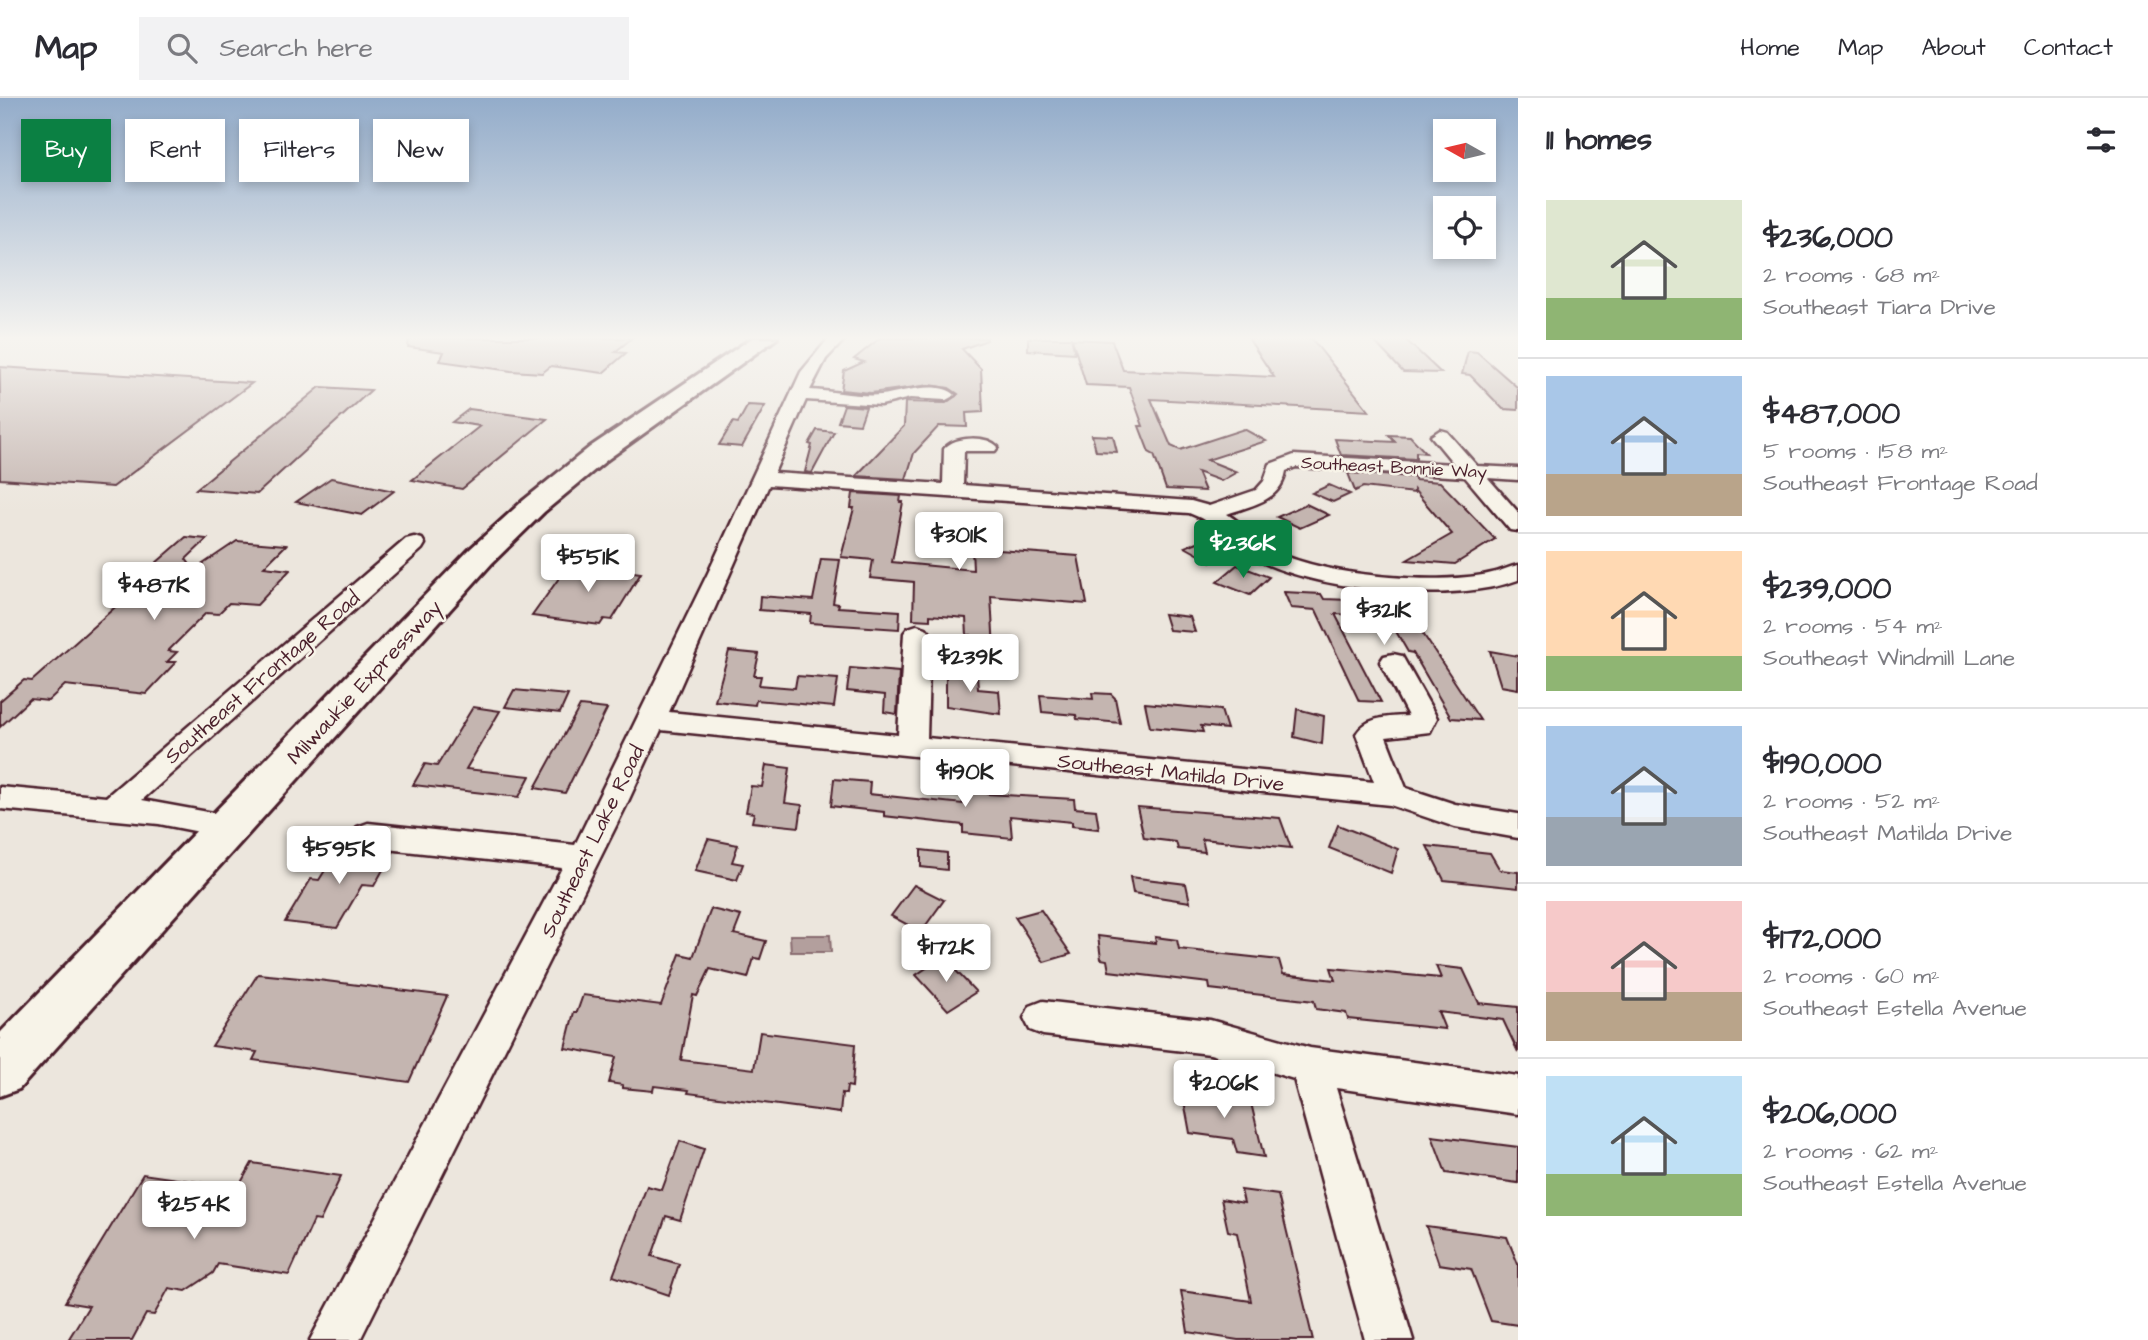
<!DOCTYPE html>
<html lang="en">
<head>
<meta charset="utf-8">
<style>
  :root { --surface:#fff; --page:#f2f2f3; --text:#2b2b33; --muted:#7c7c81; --line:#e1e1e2; --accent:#0b8043 }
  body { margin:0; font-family:"Architects Daughter",sans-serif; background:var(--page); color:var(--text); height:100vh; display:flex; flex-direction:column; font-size:26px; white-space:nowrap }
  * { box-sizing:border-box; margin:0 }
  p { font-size:23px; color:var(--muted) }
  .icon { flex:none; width:38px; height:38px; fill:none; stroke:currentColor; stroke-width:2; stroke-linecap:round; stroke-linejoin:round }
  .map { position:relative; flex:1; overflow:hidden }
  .sheet { display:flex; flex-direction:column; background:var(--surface); width:630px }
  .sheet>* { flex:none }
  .top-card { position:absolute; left:21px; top:21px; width:665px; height:63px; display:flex; gap:14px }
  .needle { width:46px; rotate:278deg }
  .fabs { position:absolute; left:1433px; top:21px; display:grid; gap:14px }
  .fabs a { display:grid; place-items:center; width:63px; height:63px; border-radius:0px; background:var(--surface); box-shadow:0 4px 10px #0003; font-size:35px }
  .price { position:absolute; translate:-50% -60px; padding:0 16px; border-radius:7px; background:#fff; color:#222; font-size:23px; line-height:46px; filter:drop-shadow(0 2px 4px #0008) }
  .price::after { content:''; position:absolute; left:50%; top:42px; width:21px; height:16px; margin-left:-10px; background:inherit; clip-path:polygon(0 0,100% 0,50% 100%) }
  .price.current { background:var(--accent); color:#fff }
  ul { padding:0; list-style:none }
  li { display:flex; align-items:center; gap:21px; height:175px; padding:0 28px }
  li+li { border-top:2px solid var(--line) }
  li span { display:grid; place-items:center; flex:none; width:196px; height:140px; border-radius:0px; color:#555 }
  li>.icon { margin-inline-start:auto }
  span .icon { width:84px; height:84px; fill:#fffc; stroke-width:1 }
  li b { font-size:30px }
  h2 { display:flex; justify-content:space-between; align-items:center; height:84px; padding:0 28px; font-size:30px }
  .pill { padding:0 24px; border-radius:0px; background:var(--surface); box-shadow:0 4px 10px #0003; font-size:24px; line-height:63px }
  .pill.current { background:var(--accent); color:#fff }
  header { display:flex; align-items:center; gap:42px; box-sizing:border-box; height:98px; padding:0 35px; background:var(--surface); border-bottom:2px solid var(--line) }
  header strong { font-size:33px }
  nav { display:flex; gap:38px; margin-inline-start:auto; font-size:24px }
  .search { width:490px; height:63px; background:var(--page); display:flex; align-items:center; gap:18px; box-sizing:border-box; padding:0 24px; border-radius:0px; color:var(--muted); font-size:26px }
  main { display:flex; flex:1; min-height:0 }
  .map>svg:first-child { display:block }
  .water { fill:#b39f9d; stroke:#896c6f; stroke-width:2 }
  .building { fill:#c4b5b0; stroke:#4a1f2b; stroke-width:2 }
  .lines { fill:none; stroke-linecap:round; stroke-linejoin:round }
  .minor-casing { stroke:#4a1f2b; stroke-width:5 }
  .highway-casing { stroke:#4a1f2b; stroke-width:6 }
  .minor { fill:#f7f3e8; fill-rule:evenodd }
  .highway { fill:#f7f3e8; fill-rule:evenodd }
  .labels { text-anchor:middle; stroke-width:5; stroke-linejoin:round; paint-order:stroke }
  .far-street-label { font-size:18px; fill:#4a1f2b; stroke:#f7f3e8 }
  .street-label { font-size:21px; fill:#4a1f2b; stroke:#f7f3e8 }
</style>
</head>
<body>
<header>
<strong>Map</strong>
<div class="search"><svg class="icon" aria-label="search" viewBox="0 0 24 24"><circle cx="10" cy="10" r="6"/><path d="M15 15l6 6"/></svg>Search here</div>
<nav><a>Home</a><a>Map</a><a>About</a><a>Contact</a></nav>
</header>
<main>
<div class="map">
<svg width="1518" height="1242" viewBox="0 0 1518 1242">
  <rect width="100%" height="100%" fill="#ece6dd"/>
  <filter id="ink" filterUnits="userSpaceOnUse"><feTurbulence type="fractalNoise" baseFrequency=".0143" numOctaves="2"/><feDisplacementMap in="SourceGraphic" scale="14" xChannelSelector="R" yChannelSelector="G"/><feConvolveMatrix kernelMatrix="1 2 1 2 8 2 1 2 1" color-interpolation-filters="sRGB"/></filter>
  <g filter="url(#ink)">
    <polygon class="water" points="790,837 830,837 831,854 791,854"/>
    <g class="building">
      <polygon points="409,240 632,240 615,254 626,255 603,275 551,268 542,275 511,273 440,263 444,254 408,249"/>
      <polygon points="880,240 987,240 987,242 962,251 981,271 983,314 966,315 967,329 939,328 914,355 906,381 856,378 904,328 905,304 946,305 958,296 949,290 930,287 871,295 841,292 844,273 864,264 854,261"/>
      <polygon points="1028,240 1071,240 1075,255 1028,252"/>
      <polygon points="1248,240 1311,240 1369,313 1151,301 1171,348 1180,352 1244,331 1266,343 1207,362 1237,374 1221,383 1197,374 1205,393 1166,391 1154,357 1149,354 1139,328 1143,328 1129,289 1086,287 1072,241 1112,243 1123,272 1274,279"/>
      <polygon points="1371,240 1404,240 1441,275 1403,274"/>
      <polygon points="1468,253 1477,254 1518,290 1518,312 1503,311 1470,277 1462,276"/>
      <polygon points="0,269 252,285 113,389 0,381"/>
      <polygon points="320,289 371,292 257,396 196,391"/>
      <polygon points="748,307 765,308 742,349 719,347 733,324 738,325"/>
      <polygon points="844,307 866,309 860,326 838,324"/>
      <polygon points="469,311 547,321 462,391 412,382 480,328 452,324"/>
      <polygon points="817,332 834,334 812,375 805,374 812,347 809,346"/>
      <polygon points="1092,337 1113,338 1117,354 1096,353"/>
      <polygon points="1389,337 1410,338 1426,355 1416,354 1416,361 1341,357 1335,341 1395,344"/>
      <polygon points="1348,375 1415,379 1415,382 1440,384 1495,441 1455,466 1407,462 1452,436 1414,392 1414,395 1363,389 1355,393"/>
      <polygon points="331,380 394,393 362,417 296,404"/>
      <polygon points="1329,387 1350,396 1333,404 1312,395"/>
      <polygon points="853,395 901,398 900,404 903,404 892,464 973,472 972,450 1078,458 1087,506 991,498 994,553 971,551 971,537 967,537 966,520 930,517 930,522 913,521 914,484 870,480 873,462 841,459 854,410 851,410"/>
      <polygon points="1306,406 1329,417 1300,430 1277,419"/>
      <polygon points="186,439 207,441 186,461 194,472 237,443 286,447 264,469 290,472 257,507 229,505 218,516 206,515 168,553 177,554 167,564 176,564 146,596 65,587 48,603 30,601 0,629 0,603 24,582 32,583 149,479 141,478"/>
      <polygon points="1205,441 1208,441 1233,455 1212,464 1185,449"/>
      <polygon points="821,461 840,462 833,505 839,506 838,509 900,513 899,531 810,525 811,516 759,512 760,498 813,502"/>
      <polygon points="597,464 621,467 618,472 641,475 612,522 604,521 600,527 532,518 569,466 594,469"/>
      <polygon points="1237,467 1269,479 1250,497 1217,484"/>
      <polygon points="1284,494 1321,496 1324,501 1402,504 1480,622 1451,620 1413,555 1408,554 1387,518 1335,516 1381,604 1359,603 1316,512 1291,510"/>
      <polygon points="1164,516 1190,519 1195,534 1169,532"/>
      <polygon points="729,553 759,556 754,578 761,578 759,587 795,590 797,578 838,581 834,609 756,602 755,607 715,603"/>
      <polygon points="1490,553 1518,558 1518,591 1501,588"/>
      <polygon points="850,570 899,574 897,616 884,614 885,597 847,593"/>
      <polygon points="946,573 977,576 978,591 999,593 1001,616 946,608"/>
      <polygon points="514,592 568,597 560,615 505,609"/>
      <polygon points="1092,595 1111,596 1115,600 1120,625 1077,621 1076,617 1042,614 1040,597 1093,601"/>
      <polygon points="1145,605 1221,612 1227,631 1201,628 1203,634 1150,629"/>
      <polygon points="580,608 607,611 565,695 535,690"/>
      <polygon points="473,609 500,613 466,671 530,678 519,699 413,687 425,666 437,668"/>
      <polygon points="1297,611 1324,618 1322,646 1294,639"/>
      <polygon points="766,667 790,670 785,705 802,707 799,729 752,724 754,715 746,714 751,688 762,689"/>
      <polygon points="834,681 870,684 869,696 963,706 962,688 988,690 988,696 1074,701 1075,710 1096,712 1099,731 1072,728 1072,724 1010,718 1012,740 963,735 963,727 884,718 884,714 831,708"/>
      <polygon points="1137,709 1280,720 1291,750 1202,741 1205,754 1178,751 1176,744 1144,740"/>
      <polygon points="1338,727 1398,751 1391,775 1329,750"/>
      <polygon points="708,741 738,747 732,764 743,766 737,782 695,773"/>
      <polygon points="341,747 393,754 374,788 362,787 337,830 285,824 311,781 319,782"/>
      <polygon points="1427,748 1490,755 1500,772 1518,774 1518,790 1444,782"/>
      <polygon points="921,752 947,755 947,772 921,769"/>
      <polygon points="1130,779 1186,786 1190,804 1133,795"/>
      <polygon points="914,787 944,802 921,834 891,818"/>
      <polygon points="711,811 741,818 734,836 766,843 760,861 754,860 748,880 710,871 697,898 693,897 681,962 754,971 760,934 855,946 852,989 847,988 846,996 842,995 840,1015 688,995 689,992 654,988 653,993 623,990 623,987 609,985 616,959 565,950 574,914 577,914 583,897 661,907 680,856 693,859"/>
      <polygon points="1041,812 1071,856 1044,864 1015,819"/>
      <polygon points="1098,838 1156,845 1155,839 1177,842 1179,851 1279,862 1283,876 1335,882 1331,870 1441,880 1436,868 1463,871 1479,905 1518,909 1518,954 1503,922 1438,914 1445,931 1348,921 1346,915 1316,911 1314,903 1210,891 1209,885 1109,873 1107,862 1101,861"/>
      <polygon points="943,859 976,894 948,912 916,877"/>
      <polygon points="258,876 310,881 447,898 409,984 253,962 257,954 212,948"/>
      <polygon points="1182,992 1250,1001 1264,1059 1237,1055 1233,1041 1190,1035"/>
      <polygon points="1432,1038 1518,1049 1518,1085 1446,1075"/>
      <polygon points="680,1043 704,1051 680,1122 666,1118 652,1158 679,1166 669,1197 613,1178 647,1088 662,1092"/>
      <polygon points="252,1065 341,1078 320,1123 314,1122 289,1177 218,1166 213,1175 186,1193 169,1190 154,1217 146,1216 132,1242 68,1242 89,1208 65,1204 143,1076 238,1090"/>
      <polygon points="1241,1092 1278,1097 1313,1242 1238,1242 1188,1234 1181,1193 1251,1203 1237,1135 1228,1133 1221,1101 1244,1105"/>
      <polygon points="1426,1128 1507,1139 1518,1166 1518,1227 1491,1223 1471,1171 1439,1166"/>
    </g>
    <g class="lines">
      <defs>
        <g id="minor">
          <path d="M829,240H846L826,261L810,292C833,293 858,299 881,297C899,295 940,281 955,297L946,302L910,300L881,307L806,302L774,375L943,386L944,351C954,338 987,337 998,349L995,353H964L963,387L1191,403L1209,408L1256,392L1264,383L1270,366L1294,357L1454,366L1431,338L1440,332L1447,334L1477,368L1518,370V382L1488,380L1518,414V433L1510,432L1465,379L1296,369L1286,373C1281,403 1252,407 1227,416C1245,427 1259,445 1279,455C1326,478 1441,488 1492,475C1501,473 1509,469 1518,467V482C1455,506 1325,493 1264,465C1236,452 1222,427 1189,415L769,387L669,614L898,637L904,535L908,530L917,527L926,530L930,535L927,640L1374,684L1356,636C1367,618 1389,619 1408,618L1380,564L1384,558L1393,556L1402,558L1437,620L1430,634L1386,639L1406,690L1455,706L1518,716V740L1455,729L1390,707L661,632L626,708L360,1242H310L562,770L368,749L357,745L352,737L357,729L368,725L575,747L708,475L801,274Z"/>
          <polygon points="414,439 422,441 425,446 422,451 142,702 241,720 246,728 241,736 230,740 159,726 0,711 0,689 106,699 406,441"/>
          <polygon points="1043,903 1210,922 1310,950 1518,978 1518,1016 1336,990 1413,1242 1365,1242 1294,981 1210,956 1043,937 1030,932 1024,920 1030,908"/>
        </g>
        <polygon id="highway" points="752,240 777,240 608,361 544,414 492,465 19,991 0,998 0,935 470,451 524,402 590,349"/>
      </defs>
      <use href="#minor" class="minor-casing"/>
      <use href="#highway" class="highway-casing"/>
      <use href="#minor" class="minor"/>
      <use href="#highway" class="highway"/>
    </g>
  </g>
  <linearGradient id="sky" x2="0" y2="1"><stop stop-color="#93acca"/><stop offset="0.58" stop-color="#f6f4f0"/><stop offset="1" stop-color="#f6f4f0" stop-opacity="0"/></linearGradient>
  <rect width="1518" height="414" fill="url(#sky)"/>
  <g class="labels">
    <g class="far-street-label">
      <text transform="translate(1394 369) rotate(3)" y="6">Southeast Bonnie Way</text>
    </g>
    <g class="street-label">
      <text transform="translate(262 579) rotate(-41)" y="7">Southeast Frontage Road</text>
      <text transform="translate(364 584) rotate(-47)" y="7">Milwaukie Expressway</text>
      <text transform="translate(1171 674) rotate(6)" y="7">Southeast Matilda Drive</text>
      <text transform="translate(592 743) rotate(-64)" y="7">Southeast Lake Road</text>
    </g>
  </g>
</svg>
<div class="fabs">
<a><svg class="needle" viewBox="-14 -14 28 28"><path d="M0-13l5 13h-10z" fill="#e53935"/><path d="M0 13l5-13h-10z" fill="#7c7c81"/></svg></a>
<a><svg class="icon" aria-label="locate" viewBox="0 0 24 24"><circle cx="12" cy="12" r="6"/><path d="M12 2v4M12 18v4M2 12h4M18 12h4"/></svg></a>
</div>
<b class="price" style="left:959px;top:474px">$301K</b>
<b class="price current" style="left:1243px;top:482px">$236K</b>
<b class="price" style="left:588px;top:496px">$551K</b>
<b class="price" style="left:154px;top:524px">$487K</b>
<b class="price" style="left:1384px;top:549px">$321K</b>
<b class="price" style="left:970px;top:596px">$239K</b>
<b class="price" style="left:965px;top:711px">$190K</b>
<b class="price" style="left:339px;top:788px">$595K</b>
<b class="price" style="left:946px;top:886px">$172K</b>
<b class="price" style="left:1224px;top:1022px">$206K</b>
<b class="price" style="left:194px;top:1143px">$254K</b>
<div class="top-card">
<a class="pill current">Buy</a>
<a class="pill">Rent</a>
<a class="pill">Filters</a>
<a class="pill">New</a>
</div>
</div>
<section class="sheet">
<h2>11 homes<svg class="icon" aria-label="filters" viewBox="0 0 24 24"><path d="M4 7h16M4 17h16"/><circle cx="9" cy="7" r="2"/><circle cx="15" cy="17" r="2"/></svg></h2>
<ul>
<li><span style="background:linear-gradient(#dfe7d0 70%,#8fb573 0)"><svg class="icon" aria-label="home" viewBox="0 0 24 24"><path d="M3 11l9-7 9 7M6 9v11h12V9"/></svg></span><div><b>$236,000</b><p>2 rooms · 68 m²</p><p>Southeast Tiara Drive</p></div></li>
<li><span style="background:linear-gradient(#a9c7e8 70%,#b9a48a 0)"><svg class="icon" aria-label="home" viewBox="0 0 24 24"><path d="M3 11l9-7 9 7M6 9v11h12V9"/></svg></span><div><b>$487,000</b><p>5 rooms · 158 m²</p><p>Southeast Frontage Road</p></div></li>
<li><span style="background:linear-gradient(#ffd9b3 75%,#8fb573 0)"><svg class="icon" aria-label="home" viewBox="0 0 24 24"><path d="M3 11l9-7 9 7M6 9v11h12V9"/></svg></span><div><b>$239,000</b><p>2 rooms · 54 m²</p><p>Southeast Windmill Lane</p></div></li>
<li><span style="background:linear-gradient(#a9c7e8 65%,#9aa5b1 0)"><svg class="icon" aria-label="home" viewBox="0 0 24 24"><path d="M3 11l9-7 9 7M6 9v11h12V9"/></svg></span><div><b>$190,000</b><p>2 rooms · 52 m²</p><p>Southeast Matilda Drive</p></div></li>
<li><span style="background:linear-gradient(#f6c9c9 65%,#b9a48a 0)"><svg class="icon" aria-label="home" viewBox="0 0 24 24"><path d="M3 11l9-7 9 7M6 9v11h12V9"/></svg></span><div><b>$172,000</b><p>2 rooms · 60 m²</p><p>Southeast Estella Avenue</p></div></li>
<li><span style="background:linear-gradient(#bfe0f5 70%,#8fb573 0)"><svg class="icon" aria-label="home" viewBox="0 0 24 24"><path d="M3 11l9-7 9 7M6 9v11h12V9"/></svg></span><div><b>$206,000</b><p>2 rooms · 62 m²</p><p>Southeast Estella Avenue</p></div></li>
</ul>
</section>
</main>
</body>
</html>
